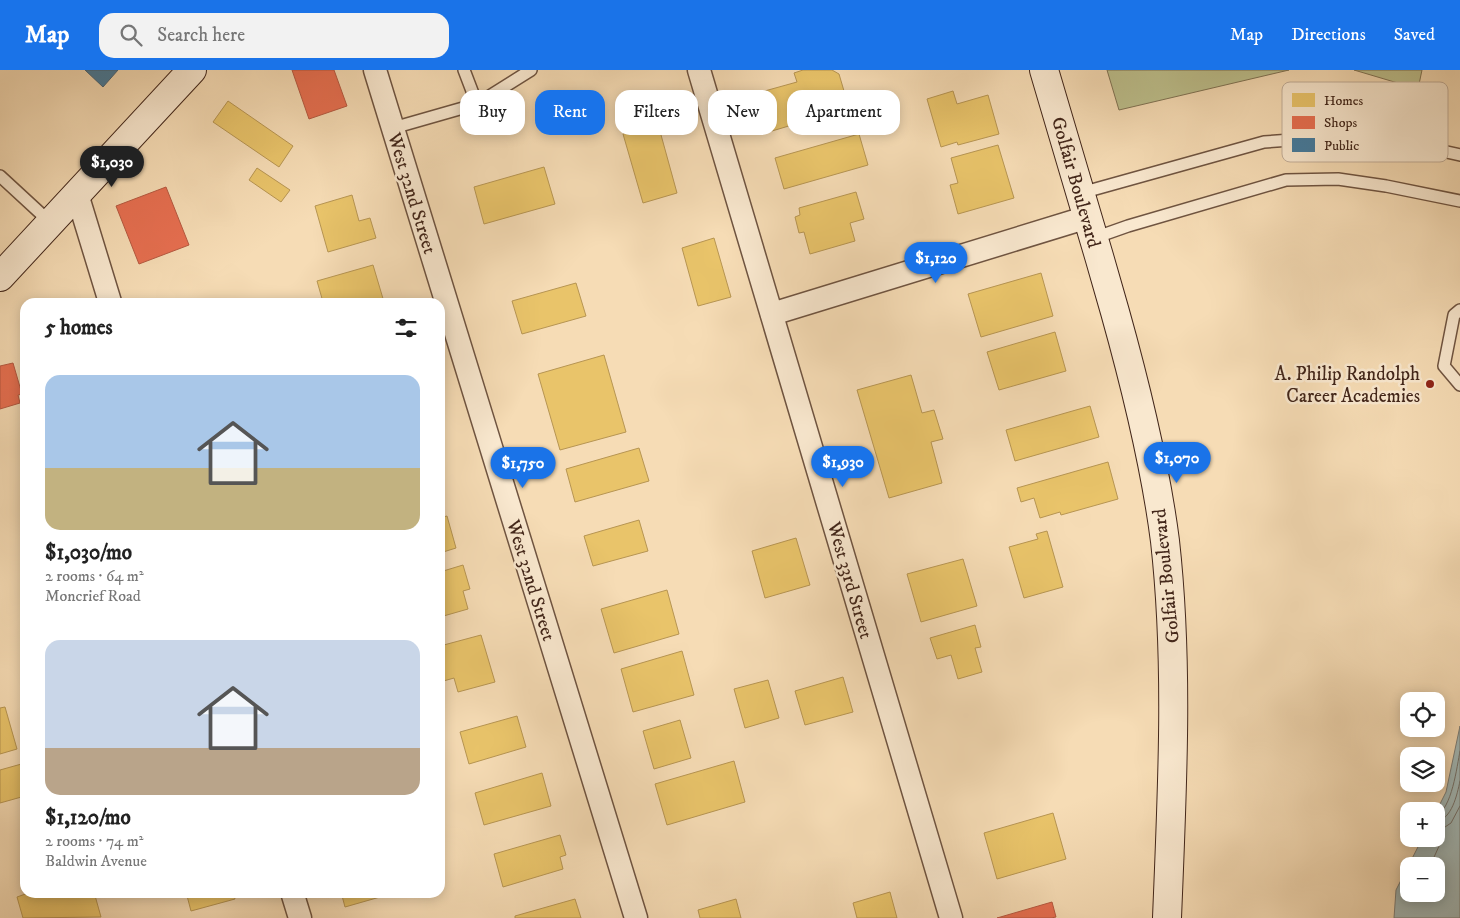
<!DOCTYPE html>
<html lang="en">
<head>
<meta charset="utf-8">
<style>
  :root { --surface:#fff; --page:#f2f2f2; --text:#222; --muted:#767676; --accent:#1a73e8 }
  body { margin:0; font-family:"IM FELL DW Pica",serif; background:var(--page); color:var(--text); height:100vh; display:flex; flex-direction:column; font-size:19px; white-space:nowrap }
  * { box-sizing:border-box; margin:0 }
  p { font-size:16px; color:var(--muted) }
  .icon { flex:none; width:28px; height:28px; fill:none; stroke:currentColor; stroke-width:2; stroke-linecap:round; stroke-linejoin:round }
  .map { position:relative; flex:1; overflow:hidden }
  .panel { position:absolute; left:20px; top:228px; width:425px; height:600px; display:flex; flex-direction:column; background:var(--surface); border-radius:15px; box-shadow:0 2px 12px #0003 }
  .panel>* { flex:none }
  .hud { position:absolute; left:460px; top:20px; width:475px; height:45px; display:flex; gap:10px }
  .buttons { position:absolute; left:1400px; top:622px; display:grid; gap:10px }
  .buttons a { display:grid; place-items:center; width:45px; height:45px; border-radius:10px; background:var(--surface); box-shadow:0 2px 12px #0003; font-size:25px }
  .price { position:absolute; translate:-50% -42px; padding:0 11px; border-radius:18px; background:var(--accent); color:#fff; font-size:16px; line-height:32px; filter:drop-shadow(0 1px 2px #0008) }
  .price::after { content:''; position:absolute; left:50%; top:30px; width:15px; height:11px; margin-left:-8px; background:inherit; clip-path:polygon(0 0,100% 0,50% 100%) }
  .price.active { background:#222; color:#fff }
  ul { padding:0; list-style:none }
  li { display:grid; align-content:center; gap:10px; height:265px; padding:0 25px }
  li span { display:grid; place-items:center; height:155px; border-radius:15px; color:#555 }
  li>.icon { margin-inline-start:auto }
  span .icon { width:90px; height:90px; fill:#fffc; stroke-width:1 }
  li b { font-size:21px }
  h2 { display:flex; justify-content:space-between; align-items:center; height:60px; padding:0 25px; font-size:21px }
  .pill { padding:0 18px; border-radius:15px; background:var(--surface); box-shadow:0 2px 12px #0003; font-size:18px; line-height:45px }
  .pill.active { background:var(--accent); color:#fff }
  header { display:flex; align-items:center; gap:30px; box-sizing:border-box; height:70px; padding:0 25px; background:var(--accent); color:#fff }
  header strong { font-size:24px }
  nav { display:flex; gap:28px; margin-inline-start:auto; font-size:18px }
  .search { width:350px; height:45px; background:var(--page); display:flex; align-items:center; gap:12px; box-sizing:border-box; padding:0 18px; border-radius:15px; color:var(--muted); font-size:19px }
  .map>svg:first-child { display:block }
  .green { fill:#bdc08d; stroke:#807354 }
  .water { fill:#a1b9b9; stroke:#7b7e79; fill-rule:evenodd }
  .homes { fill:#e9c46a; stroke:#b79552 }
  .shops { fill:#e76f51; stroke:#b65940 }
  .public { fill:#457b9d; stroke:#446276 }
  .lines { fill:none; stroke-linecap:round; stroke-linejoin:round }
  .shore { stroke:#72706a; stroke-width:1 }
  .lane-casing { stroke:#6f5441; stroke-width:14 }
  .street-casing { stroke:#6f5441; stroke-width:25 }
  .secondary-casing { stroke:#42261a; stroke-width:30 }
  .lane { stroke:#f9e8cf; stroke-width:11 }
  .street { stroke:#f9e8cf; stroke-width:22 }
  .secondary { stroke:#f9e8cf; stroke-width:28 }
  .poi-dot { fill:#8f2418; stroke:#f9e8cf; stroke-width:2 }
  .labels { text-anchor:middle; stroke-width:5; stroke-linejoin:round; paint-order:stroke }
  .street-label { font-size:19px; fill:#42261a; stroke:#f9e8cf }
  .poi-label { font-size:19px; fill:#42261a; stroke:#f9e8cf; text-anchor:end }
  .key { fill:#f9e8cf; stroke:#c2ae99; stroke-width:1 }
  .key-label { font-size:14px; fill:#42261a }
</style>
</head>
<body>
<header>
<strong>Map</strong>
<div class="search"><svg class="icon" aria-label="search" viewBox="0 0 24 24"><circle cx="10" cy="10" r="6"/><path d="M15 15l6 6"/></svg>Search here</div>
<nav><a>Map</a><a>Directions</a><a>Saved</a></nav>
</header>
<div class="map">
<svg width="1460" height="848" viewBox="0 0 1460 848">
  <rect width="100%" height="100%" fill="#f6dcb5"/>
  <filter id="stains"><feTurbulence type="fractalNoise" baseFrequency=".004" numOctaves="4"/><feColorMatrix values="0 0 0 0 .2 0 0 0 0 .09 0 0 0 0 .02 0 0 0 .5 -.17"/></filter>
  <radialGradient id="worn" r=".72"><stop offset=".6" stop-color="#630" stop-opacity="0"/><stop offset="1" stop-color="#630" stop-opacity=".3"/></radialGradient>
  <g class="green">
    <polygon points="1107,0 1289,0 1119,40"/>
    <polygon points="1354,0 1422,0 1418,19"/>
  </g>
  <path class="water" d="M1460,656V848H1394L1396,820L1422,769H1436V742L1446,722ZM1409,796H1436V824H1409Z"/>
  <g class="homes">
    <polygon points="803,0 832,0 839,4 849,38 772,61 761,22 797,12 794,3"/>
    <polygon points="953,21 957,34 988,25 999,64 958,75 957,72 941,77 927,29"/>
    <polygon points="228,31 293,76 279,97 213,52"/>
    <polygon points="658,54 677,123 643,133 623,64"/>
    <polygon points="859,64 868,95 784,119 775,88"/>
    <polygon points="998,75 1014,128 958,144 950,115 958,113 951,88"/>
    <polygon points="544,97 555,134 484,154 474,117"/>
    <polygon points="257,98 290,120 281,132 249,110"/>
    <polygon points="856,122 864,149 850,153 855,171 810,184 804,162 799,163 795,147 800,145 799,138"/>
    <polygon points="352,125 359,151 370,148 376,168 328,182 315,136"/>
    <polygon points="714,168 731,227 698,236 682,178"/>
    <polygon points="373,195 384,232 323,232 317,211"/>
    <polygon points="1041,203 1053,246 981,267 968,224"/>
    <polygon points="576,213 586,246 522,264 512,231"/>
    <polygon points="1055,262 1066,301 999,320 987,282"/>
    <polygon points="604,285 626,362 560,380 538,304"/>
    <polygon points="911,305 922,343 934,340 943,369 931,372 942,413 889,428 857,320"/>
    <polygon points="1090,336 1099,367 1015,391 1006,360"/>
    <polygon points="639,378 649,411 575,432 566,399"/>
    <polygon points="1108,392 1118,429 1061,445 1060,442 1040,448 1034,428 1021,432 1017,418"/>
    <polygon points="447,446 456,478 440,483 440,448"/>
    <polygon points="639,450 648,481 593,496 584,466"/>
    <polygon points="1047,461 1063,517 1024,528 1009,477 1038,469 1036,464"/>
    <polygon points="796,468 810,515 765,528 752,481"/>
    <polygon points="963,489 977,536 921,552 907,504"/>
    <polygon points="463,495 470,519 463,521 468,539 440,547 440,502"/>
    <polygon points="667,520 679,564 614,583 601,539"/>
    <polygon points="975,555 981,577 975,578 982,602 958,609 951,585 937,589 930,568"/>
    <polygon points="481,565 495,612 458,622 454,608 440,612 440,576"/>
    <polygon points="682,581 694,625 633,642 621,599"/>
    <polygon points="843,607 853,642 805,655 795,621"/>
    <polygon points="768,610 779,648 745,658 734,619"/>
    <polygon points="5,637 17,679 0,684 0,638"/>
    <polygon points="517,646 526,677 469,694 460,662"/>
    <polygon points="680,650 691,688 654,699 643,661"/>
    <polygon points="734,691 745,732 667,755 655,714"/>
    <polygon points="25,693 25,726 0,733 0,700"/>
    <polygon points="542,703 551,736 484,755 475,723"/>
    <polygon points="1053,743 1066,789 997,809 984,763"/>
    <polygon points="560,765 566,785 560,787 563,799 503,817 494,784"/>
    <polygon points="31,822 94,822 101,847 23,848 17,827"/>
    <polygon points="186,822 233,822 235,829 191,841"/>
    <polygon points="341,822 411,822 395,827 394,823 345,837"/>
    <polygon points="890,822 897,848 857,848 853,833"/>
    <polygon points="575,829 581,848 515,848 515,846"/>
    <polygon points="736,829 741,848 700,848 698,840"/>
  </g>
  <g class="shops">
    <polygon points="292,0 334,0 347,36 309,49"/>
    <polygon points="166,117 189,175 139,194 116,136"/>
    <polygon points="13,293 22,324 18,325 20,333 0,339 0,296"/>
    <polygon points="1052,832 1056,847 1051,848 997,848"/>
  </g>
  <polygon class="public" points="85,0 118,0 103,17"/>
  <g class="lines">
    <g class="shore">
      <path d="M1436,746C1452,739 1457,696 1460,681"/>
      <path d="M1436,752C1452,749 1457,725 1460,711"/>
      <polyline points="1430,796 1440,774 1439,761 1451,753 1460,736"/>
    </g>
    <defs>
      <g id="lane">
        <polyline points="464,0 477,34 531,0"/>
        <polyline points="393,58 477,34"/>
        <polyline points="0,106 51,153"/>
        <polyline points="1081,123 1264,72 1333,67 1397,71 1460,85"/>
        <polyline points="1094,168 1128,156 1286,110 1338,109 1386,116 1460,131"/>
        <polyline points="1460,240 1454,245 1444,296 1460,315"/>
      </g>
      <g id="street">
        <polyline points="375,0 636,848"/>
        <polyline points="699,0 951,848"/>
        <polyline points="77,124 110,232"/>
        <polyline points="772,244 1088,147"/>
        <polyline points="292,822 300,848"/>
      </g>
      <g id="secondary">
        <path d="M1044,0C1068,80 1092,161 1115,242C1136,317 1155,393 1165,471C1179,596 1172,722 1167,848"/>
        <polyline points="0,207 192,0"/>
      </g>
    </defs>
    <use href="#lane" class="lane-casing"/>
    <use href="#street" class="street-casing"/>
    <use href="#secondary" class="secondary-casing"/>
    <use href="#lane" class="lane"/>
    <use href="#street" class="street"/>
    <use href="#secondary" class="secondary"/>
  </g>
  <circle class="poi-dot" cx="1430" cy="314" r="5"/>
  <g class="labels">
    <g class="street-label">
      <text transform="translate(1077 112) rotate(74)" y="7">Golfair Boulevard</text>
      <text transform="translate(413 123) rotate(73)" y="7">West 32nd Street</text>
      <text transform="translate(1165 506) rotate(-96)" y="7">Golfair Boulevard</text>
      <text transform="translate(532 510) rotate(73)" y="7">West 32nd Street</text>
      <text transform="translate(851 510) rotate(74)" y="7">West 33rd Street</text>
    </g>
    <g class="poi-label">
      <text x="1420" y="310">A. Philip Randolph<tspan x="1420" dy="22">Career Academies</tspan></text>
    </g>
  </g>
  <rect x="1282" y="12" width="166" height="80" rx="8" class="key"/>
  <rect x="1292" y="23" width="23" height="14" fill="#e9c46a"/>
  <rect x="1292" y="46" width="23" height="13" fill="#e76f51"/>
  <rect x="1292" y="68" width="23" height="14" fill="#457b9d"/>
  <g class="key-label">
    <text x="1324" y="35">Homes</text>
    <text x="1324" y="57">Shops</text>
    <text x="1324" y="80">Public</text>
  </g>
  <rect width="100%" height="100%" filter="url(#stains)"/>
  <rect width="100%" height="100%" fill="url(#worn)"/>
</svg>
<div class="buttons">
<a><svg class="icon" aria-label="locate" viewBox="0 0 24 24"><circle cx="12" cy="12" r="6"/><path d="M12 2v4M12 18v4M2 12h4M18 12h4"/></svg></a>
<a><svg class="icon" aria-label="layers" viewBox="0 0 24 24"><path d="M12 4l9 5-9 5-9-5zM3 14l9 5 9-5"/></svg></a>
<a>+</a>
<a>−</a>
</div>
<b class="price active" style="left:112px;top:118px">$1,030</b>
<b class="price" style="left:936px;top:214px">$1,120</b>
<b class="price" style="left:1177px;top:414px">$1,070</b>
<b class="price" style="left:843px;top:418px">$1,930</b>
<b class="price" style="left:523px;top:419px">$1,750</b>
<div class="hud">
<a class="pill">Buy</a>
<a class="pill active">Rent</a>
<a class="pill">Filters</a>
<a class="pill">New</a>
<a class="pill">Apartment</a>
</div>
<section class="panel">
<h2>5 homes<svg class="icon" aria-label="filters" viewBox="0 0 24 24"><path d="M4 7h16M4 17h16"/><circle cx="9" cy="7" r="2"/><circle cx="15" cy="17" r="2"/></svg></h2>
<ul>
<li><span style="background:linear-gradient(#a9c7e8 60%,#c2b280 0)"><svg class="icon" aria-label="home" viewBox="0 0 24 24"><path d="M3 11l9-7 9 7M6 9v11h12V9"/></svg></span><div><b>$1,030/mo</b><p>2 rooms · 64 m²</p><p>Moncrief Road</p></div></li>
<li><span style="background:linear-gradient(#c9d6e8 70%,#b9a48a 0)"><svg class="icon" aria-label="home" viewBox="0 0 24 24"><path d="M3 11l9-7 9 7M6 9v11h12V9"/></svg></span><div><b>$1,120/mo</b><p>2 rooms · 74 m²</p><p>Baldwin Avenue</p></div></li>
</ul>
</section>
</div>
</body>
</html>
